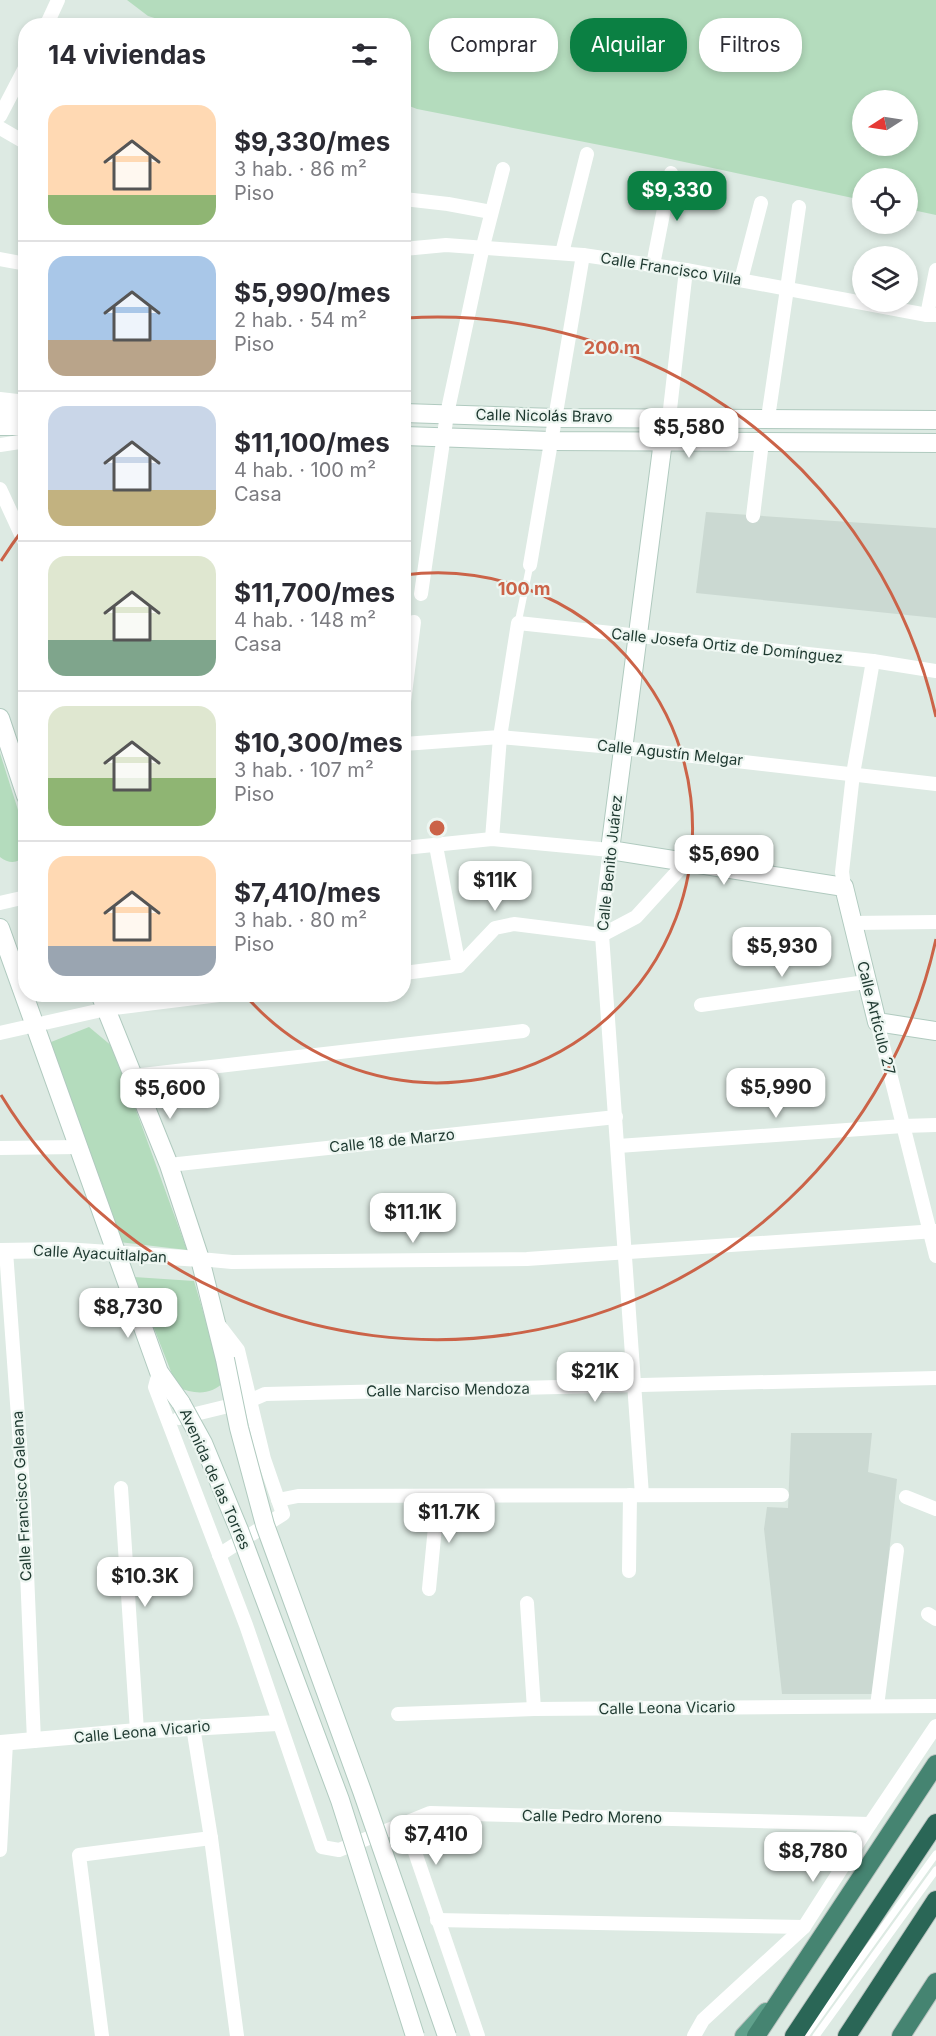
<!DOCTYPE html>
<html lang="es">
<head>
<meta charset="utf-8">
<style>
  :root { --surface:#fff; --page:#f2f2f3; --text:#2b2b33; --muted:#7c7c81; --line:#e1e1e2; --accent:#0b8043 }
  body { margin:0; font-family:Inter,sans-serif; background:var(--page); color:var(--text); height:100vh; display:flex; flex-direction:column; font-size:22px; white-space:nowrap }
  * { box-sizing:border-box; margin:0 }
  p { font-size:20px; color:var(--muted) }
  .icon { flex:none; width:33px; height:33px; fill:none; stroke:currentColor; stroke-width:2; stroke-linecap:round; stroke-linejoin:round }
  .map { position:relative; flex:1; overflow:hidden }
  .panel { position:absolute; left:18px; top:18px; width:393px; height:984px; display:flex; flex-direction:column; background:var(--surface); border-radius:24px; box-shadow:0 3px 9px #0003 }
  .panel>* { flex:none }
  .banner { position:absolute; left:429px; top:18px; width:417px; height:54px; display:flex; gap:12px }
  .needle { width:39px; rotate:258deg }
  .controls { position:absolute; left:852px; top:90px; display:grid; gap:12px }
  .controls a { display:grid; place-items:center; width:66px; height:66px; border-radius:50%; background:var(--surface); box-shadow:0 3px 9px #0003; font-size:30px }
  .price { position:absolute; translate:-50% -51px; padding:0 14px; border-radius:12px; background:#fff; color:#222; font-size:20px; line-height:39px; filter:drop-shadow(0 2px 3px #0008) }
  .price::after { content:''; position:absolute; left:50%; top:36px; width:18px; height:14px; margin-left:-9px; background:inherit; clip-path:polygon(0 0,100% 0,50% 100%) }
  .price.active { background:var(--accent); color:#fff }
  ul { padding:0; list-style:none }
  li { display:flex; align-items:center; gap:18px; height:150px; padding:0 30px }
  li+li { border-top:2px solid var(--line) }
  li span { display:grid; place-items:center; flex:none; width:168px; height:120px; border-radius:18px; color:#555 }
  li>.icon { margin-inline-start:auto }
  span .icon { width:72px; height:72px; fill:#fffc; stroke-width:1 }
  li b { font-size:26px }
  h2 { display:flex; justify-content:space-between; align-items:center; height:72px; padding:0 30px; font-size:26px }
  .chip { padding:0 21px; border-radius:24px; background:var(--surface); box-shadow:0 3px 9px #0003; font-size:21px; line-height:54px }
  .chip.active { background:var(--accent); color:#fff }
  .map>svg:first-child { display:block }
  .built { fill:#cbd9d2 }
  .green { fill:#b4dcbd; fill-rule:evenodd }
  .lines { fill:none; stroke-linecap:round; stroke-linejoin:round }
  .secondary-casing { stroke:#b0cabf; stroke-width:20 }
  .primary-casing { stroke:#bcc4c1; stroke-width:20 }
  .trunk-casing { stroke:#bcc4c1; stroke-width:20 }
  .motorway-casing { stroke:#bcc4c1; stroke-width:20 }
  .service { stroke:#fff; stroke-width:7 }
  .minor { stroke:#fff; stroke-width:14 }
  .tertiary { stroke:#fff; stroke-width:16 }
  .secondary { stroke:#fff; stroke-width:18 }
  .primary { stroke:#60a18c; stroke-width:18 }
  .trunk { stroke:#458471; stroke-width:18 }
  .motorway { stroke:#2a6656; stroke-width:18 }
  .secondary-bridge-casing { stroke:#b0cabf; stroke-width:20; stroke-linecap:butt }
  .secondary-bridge { stroke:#fff; stroke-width:18 }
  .ring { fill:none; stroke:#cb6348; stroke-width:3 }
  .labels { text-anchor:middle; stroke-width:4.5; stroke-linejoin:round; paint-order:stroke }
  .street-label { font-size:15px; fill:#1e3930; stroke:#edf6f1 }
  .centre { fill:#cb6348; stroke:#edf6f1; stroke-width:3 }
  .ring-label { font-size:18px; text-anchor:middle; font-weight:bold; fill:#cb6348; stroke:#edf6f1; stroke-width:4.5; stroke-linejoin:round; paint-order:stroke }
</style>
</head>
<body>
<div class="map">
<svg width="936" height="2036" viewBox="0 0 936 2036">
  <rect width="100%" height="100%" fill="#ddeae3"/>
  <g class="built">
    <polygon points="706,512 936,528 936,618 696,593"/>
    <polygon points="791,1433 872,1433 868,1472 897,1479 874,1694 782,1694 764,1529 767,1507 788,1508"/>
  </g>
  <g class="green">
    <path d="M127,0H936V215L908,209V178H862V200L661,157L417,109L404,104V26L177,25L148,16ZM908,100V146H862V100Z"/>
    <path d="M0,753L25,832V855C18,864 9,864 0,857Z"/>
    <polygon points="89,1027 113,1047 187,1250 119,1242 46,1044"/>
    <path d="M134,1277L194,1281L224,1382C210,1396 194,1394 177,1387Z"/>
  </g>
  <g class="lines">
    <defs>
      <g id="secondary">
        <polyline points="0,412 26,411"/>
        <polyline points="404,413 555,418 936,420"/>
        <polyline points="669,418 663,441 610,850 844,887 877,1022 936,1031"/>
        <polyline points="0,426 26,426"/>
        <polyline points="404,436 550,441 936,443"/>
        <polyline points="0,718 26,796"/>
        <polyline points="0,928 159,1372 181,1403"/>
        <polyline points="100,994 169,1165 200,1259 225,1359"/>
      </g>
      <polyline id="primary" points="744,2036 766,2012"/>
      <g id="trunk">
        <polyline points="756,2036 936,1764"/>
        <polyline points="901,2036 936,1982"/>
      </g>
      <g id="motorway">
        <polyline points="794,2036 936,1823"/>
        <polyline points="847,2036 936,1900"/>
      </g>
    </defs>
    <use href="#secondary" class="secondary-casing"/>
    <use href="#primary" class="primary-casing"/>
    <use href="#trunk" class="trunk-casing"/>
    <use href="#motorway" class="motorway-casing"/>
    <g class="service">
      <polyline points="518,623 530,565"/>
      <polyline points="805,2036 936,1854"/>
      <polyline points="816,2036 936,1870"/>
    </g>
    <g class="minor">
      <polyline points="46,26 58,0"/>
      <polyline points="0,116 26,66"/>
      <polyline points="0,128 26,143"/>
      <polyline points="404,199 448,204 491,212"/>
      <polyline points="404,249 446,245 583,255 686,270 927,315 936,315"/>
      <polyline points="562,253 587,154"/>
      <polyline points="0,259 26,264"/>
      <polyline points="653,265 671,173"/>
      <polyline points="741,280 761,203"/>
      <polyline points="927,315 936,270"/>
      <polyline points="0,399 26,402"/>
      <polyline points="669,418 686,270"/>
      <polyline points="768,418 799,207"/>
      <polyline points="0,445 26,441"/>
      <polyline points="0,489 26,545"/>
      <polyline points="753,516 762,442"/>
      <polyline points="530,565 583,255"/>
      <polyline points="421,594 447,414 483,246 503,169"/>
      <polyline points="404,702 414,622"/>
      <polyline points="404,744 500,737 623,748 936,784"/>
      <polyline points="492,839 500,737 518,623 873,661 936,671"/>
      <polyline points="436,846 459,966"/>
      <polyline points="404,848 492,839 610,850 601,921 642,1495"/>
      <polyline points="844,887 842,872 853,774 873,661"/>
      <polyline points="0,903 26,897"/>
      <polyline points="852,923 936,922"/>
      <polyline points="404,973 459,966 495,928 514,924 602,935 636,917 686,862"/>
      <polyline points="701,1005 866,982"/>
      <polyline points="877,1022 936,1256"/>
      <polyline points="0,1033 106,1009 227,994"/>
      <polyline points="133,1076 523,1031"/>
      <polyline points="618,1146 903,1126 936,1125"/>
      <polyline points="0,1148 79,1147"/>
      <polyline points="169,1165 616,1117"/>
      <polyline points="6,1251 24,1500 34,1741"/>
      <polyline points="200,1259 232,1262 527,1259 936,1231"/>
      <polyline points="218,1324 238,1350 264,1459 283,1514 219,1555"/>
      <polyline points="159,1372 155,1387 246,1625 322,1847 339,1850 430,1813 870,1824"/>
      <polyline points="179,1418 249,1401 265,1394 936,1378"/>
      <polyline points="121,1488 137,1731"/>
      <polyline points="906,1497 936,1509"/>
      <polyline points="278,1500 298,1496 782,1495"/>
      <polyline points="629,1571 630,1495"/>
      <polyline points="429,1589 438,1496"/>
      <polyline points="527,1603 534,1709"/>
      <polyline points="928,1614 936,1619"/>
      <polyline points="877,1706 897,1550"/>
      <polyline points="398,1714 534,1709 936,1706"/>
      <polyline points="193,1727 211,1838 237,2036"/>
      <polyline points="405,1823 478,2036"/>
      <polyline points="0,1850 6,1743"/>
      <polyline points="437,1920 804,1927"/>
      <polyline points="102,2036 79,1855 211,1838"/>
      <polyline points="694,2036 703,2020 804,1927 870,1824 936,1726"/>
    </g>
    <g class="tertiary">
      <polyline points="0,1251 64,1250 200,1259"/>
      <polyline points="0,1743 137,1731 278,1723"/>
    </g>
    <use href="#secondary" class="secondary"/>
    <use href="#primary" class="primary"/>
    <use href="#trunk" class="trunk"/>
    <use href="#motorway" class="motorway"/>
    <defs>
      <g id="secondary-bridge">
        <polyline points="225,1359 239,1428 265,1525 362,1791 447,2036"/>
        <polyline points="181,1403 203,1443 239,1530 340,1800 415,2036"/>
      </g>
    </defs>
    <use href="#secondary-bridge" class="secondary-bridge-casing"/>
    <use href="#secondary-bridge" class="secondary-bridge"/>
  </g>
  <g class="ring">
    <path d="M404 575A255 255 0 1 1 245 995"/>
    <path d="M936 939A511 511 0 0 1 1 1095M1 561A511 511 0 0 1 24 528M406 318A511 511 0 0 1 936 717"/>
  </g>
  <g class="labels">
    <g class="street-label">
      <text transform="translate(671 269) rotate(9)" y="5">Calle Francisco Villa</text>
      <text transform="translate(544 416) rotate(1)" y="5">Calle Nicolás Bravo</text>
      <text transform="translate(727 646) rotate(6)" y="5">Calle Josefa Ortiz de Domínguez</text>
      <text transform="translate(670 753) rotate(6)" y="5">Calle Agustín Melgar</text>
      <text transform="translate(610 863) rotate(-84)" y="5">Calle Benito Juárez</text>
      <text transform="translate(876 1018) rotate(76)" y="5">Calle Artículo 27</text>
      <text transform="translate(392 1141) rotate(-6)" y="5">Calle 18 de Marzo</text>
      <text transform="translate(100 1254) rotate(3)" y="5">Calle Ayacuitlalpan</text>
      <text transform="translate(448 1390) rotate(-1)" y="5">Calle Narciso Mendoza</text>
      <text transform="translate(215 1479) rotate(66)" y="5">Avenida de las Torres</text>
      <text transform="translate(22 1496) rotate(-93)" y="5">Calle Francisco Galeana</text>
      <text transform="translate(667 1708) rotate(-1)" y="5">Calle Leona Vicario</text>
      <text transform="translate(142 1732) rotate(-5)" y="5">Calle Leona Vicario</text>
      <text transform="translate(592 1817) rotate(1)" y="5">Calle Pedro Moreno</text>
    </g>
  </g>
  <circle cx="437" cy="828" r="9" class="centre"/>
  <g class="ring-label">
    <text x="612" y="354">200 m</text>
    <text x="524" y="595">100 m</text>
  </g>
</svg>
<div class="controls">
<a><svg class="needle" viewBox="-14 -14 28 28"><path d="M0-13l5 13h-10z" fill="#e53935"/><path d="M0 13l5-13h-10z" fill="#7c7c81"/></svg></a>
<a><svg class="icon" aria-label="locate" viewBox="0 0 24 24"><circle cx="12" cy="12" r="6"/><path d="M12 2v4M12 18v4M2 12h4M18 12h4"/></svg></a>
<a><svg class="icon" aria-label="layers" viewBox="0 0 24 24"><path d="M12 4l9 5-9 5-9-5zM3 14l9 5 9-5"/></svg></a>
</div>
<b class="price active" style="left:677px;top:222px">$9,330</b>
<b class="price" style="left:689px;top:459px">$5,580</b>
<b class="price" style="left:724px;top:886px">$5,690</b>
<b class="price" style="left:495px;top:912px">$11K</b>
<b class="price" style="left:782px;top:978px">$5,930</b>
<b class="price" style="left:776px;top:1119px">$5,990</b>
<b class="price" style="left:170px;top:1120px">$5,600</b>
<b class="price" style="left:413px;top:1244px">$11.1K</b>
<b class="price" style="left:128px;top:1339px">$8,730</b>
<b class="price" style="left:595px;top:1403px">$21K</b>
<b class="price" style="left:449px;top:1544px">$11.7K</b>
<b class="price" style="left:145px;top:1608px">$10.3K</b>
<b class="price" style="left:436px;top:1866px">$7,410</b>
<b class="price" style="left:813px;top:1883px">$8,780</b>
<div class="banner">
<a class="chip">Comprar</a>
<a class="chip active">Alquilar</a>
<a class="chip">Filtros</a>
</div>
<section class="panel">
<h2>14 viviendas<svg class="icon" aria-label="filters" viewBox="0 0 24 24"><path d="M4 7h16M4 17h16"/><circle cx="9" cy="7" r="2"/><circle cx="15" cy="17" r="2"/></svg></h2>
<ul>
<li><span style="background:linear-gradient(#ffd9b3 75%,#8fb573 0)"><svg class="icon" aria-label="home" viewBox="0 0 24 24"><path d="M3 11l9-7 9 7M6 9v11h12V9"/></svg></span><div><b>$9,330/mes</b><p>3 hab. · 86 m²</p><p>Piso</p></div></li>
<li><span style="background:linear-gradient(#a9c7e8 70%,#b9a48a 0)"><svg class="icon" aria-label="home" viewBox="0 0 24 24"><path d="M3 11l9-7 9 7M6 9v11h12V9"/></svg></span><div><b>$5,990/mes</b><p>2 hab. · 54 m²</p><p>Piso</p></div></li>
<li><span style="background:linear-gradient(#c9d6e8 70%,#c2b280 0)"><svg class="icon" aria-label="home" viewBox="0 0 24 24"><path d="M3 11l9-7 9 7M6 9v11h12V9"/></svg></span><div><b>$11,100/mes</b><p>4 hab. · 100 m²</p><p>Casa</p></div></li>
<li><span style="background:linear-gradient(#dfe7d0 70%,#7fa58c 0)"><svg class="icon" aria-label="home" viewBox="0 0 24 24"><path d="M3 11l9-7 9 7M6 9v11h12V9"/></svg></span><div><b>$11,700/mes</b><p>4 hab. · 148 m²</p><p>Casa</p></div></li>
<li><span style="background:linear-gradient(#dfe7d0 60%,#8fb573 0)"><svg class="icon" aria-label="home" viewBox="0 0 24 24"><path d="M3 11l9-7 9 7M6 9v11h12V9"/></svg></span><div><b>$10,300/mes</b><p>3 hab. · 107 m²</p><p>Piso</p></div></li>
<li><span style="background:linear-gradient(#ffd9b3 75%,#9aa5b1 0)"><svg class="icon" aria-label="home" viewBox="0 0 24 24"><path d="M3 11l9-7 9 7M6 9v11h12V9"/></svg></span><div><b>$7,410/mes</b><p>3 hab. · 80 m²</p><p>Piso</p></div></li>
</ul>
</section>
</div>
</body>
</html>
